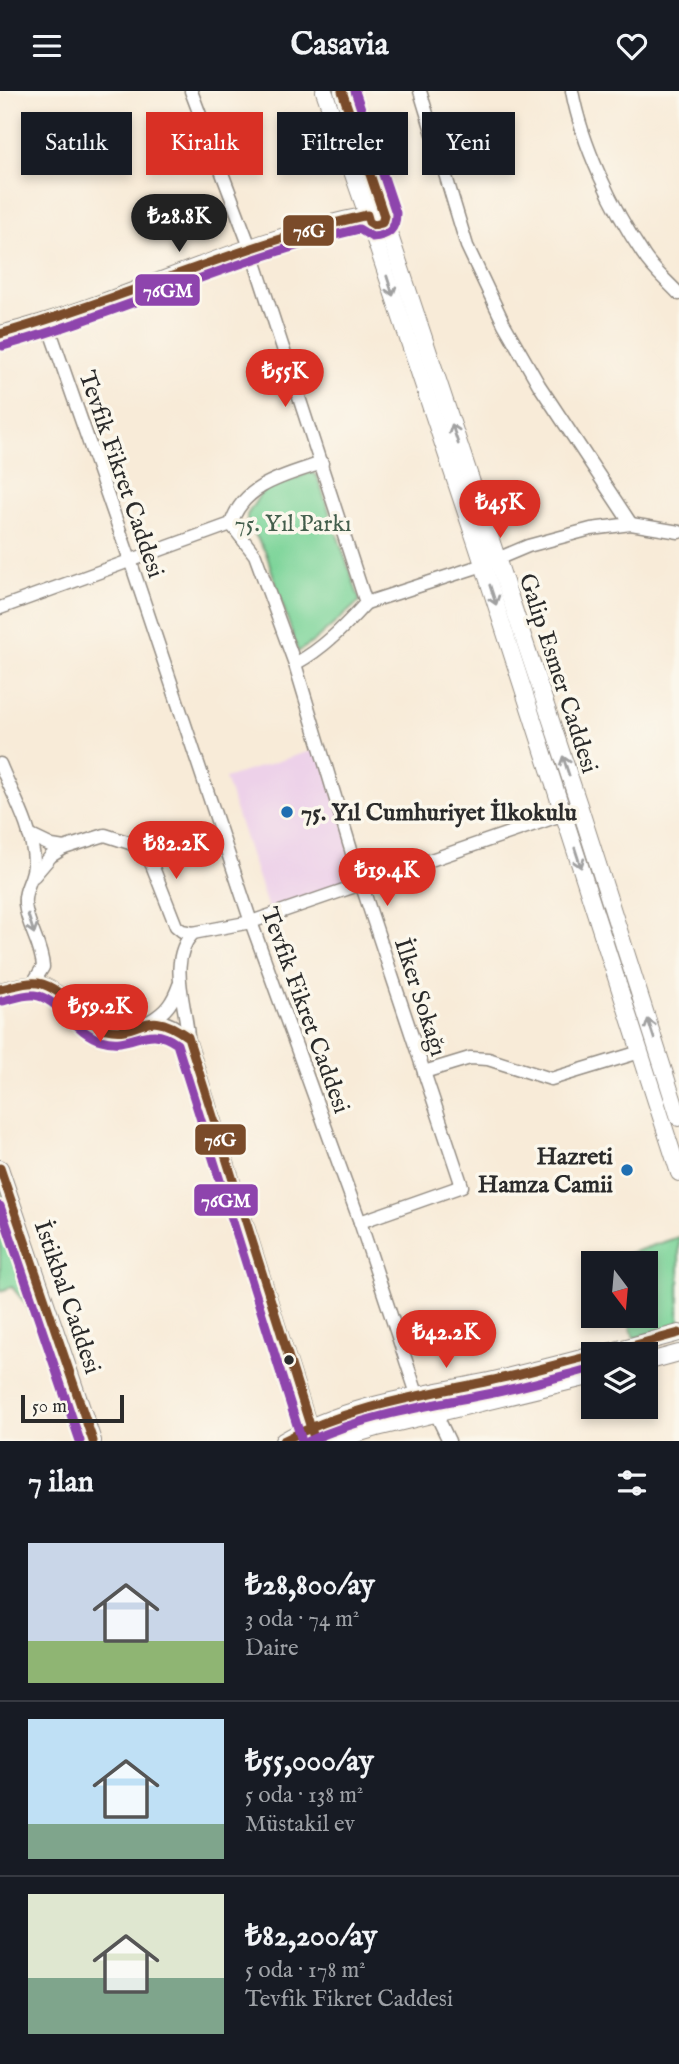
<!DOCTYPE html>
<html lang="tr">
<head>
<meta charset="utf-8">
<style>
  :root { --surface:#171b24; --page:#242831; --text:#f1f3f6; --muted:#9ea1a6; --line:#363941; --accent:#d93025 }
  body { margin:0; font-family:"IM FELL English",serif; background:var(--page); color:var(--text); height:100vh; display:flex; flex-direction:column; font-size:26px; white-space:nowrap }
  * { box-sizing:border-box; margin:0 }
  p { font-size:23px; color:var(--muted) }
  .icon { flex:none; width:38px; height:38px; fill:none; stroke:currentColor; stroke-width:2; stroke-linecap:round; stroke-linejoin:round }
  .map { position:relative; height:1350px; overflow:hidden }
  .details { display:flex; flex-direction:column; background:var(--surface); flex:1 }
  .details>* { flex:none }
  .top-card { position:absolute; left:21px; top:21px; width:637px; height:63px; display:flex; gap:14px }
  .needle { width:46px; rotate:164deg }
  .controls { position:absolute; left:581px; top:1160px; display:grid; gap:14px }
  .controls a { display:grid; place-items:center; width:77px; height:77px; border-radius:0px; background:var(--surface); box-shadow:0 4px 10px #0003; font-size:35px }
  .scale { position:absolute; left:21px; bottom:18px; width:103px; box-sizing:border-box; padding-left:7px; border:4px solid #2b2b2b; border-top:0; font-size:19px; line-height:24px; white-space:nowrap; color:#2b2b2b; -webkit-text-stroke:5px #fbf7ec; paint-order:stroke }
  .price { position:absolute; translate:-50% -60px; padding:0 16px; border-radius:24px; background:var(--accent); color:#fff; font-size:23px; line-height:46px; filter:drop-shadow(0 2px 4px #0008) }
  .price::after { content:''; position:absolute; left:50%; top:42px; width:21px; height:16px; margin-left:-10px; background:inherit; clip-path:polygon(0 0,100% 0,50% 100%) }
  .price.current { background:#222; color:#fff }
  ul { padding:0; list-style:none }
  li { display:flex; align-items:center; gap:21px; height:175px; padding:0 28px }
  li+li { border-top:2px solid var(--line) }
  li span { display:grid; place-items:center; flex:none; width:196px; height:140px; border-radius:0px; color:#555 }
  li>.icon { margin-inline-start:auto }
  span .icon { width:84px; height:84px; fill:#fffc; stroke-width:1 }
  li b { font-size:30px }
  h2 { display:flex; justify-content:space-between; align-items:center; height:84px; padding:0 28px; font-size:30px }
  .tag { padding:0 24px; border-radius:0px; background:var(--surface); box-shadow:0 4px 10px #0003; font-size:24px; line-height:63px }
  .tag.current { background:var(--accent); color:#fff }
  header { display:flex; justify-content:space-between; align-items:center; height:91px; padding:0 28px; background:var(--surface); font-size:32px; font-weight:700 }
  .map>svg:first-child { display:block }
  .built { fill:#edd1e9 }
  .green { fill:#7bd499; stroke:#538062; stroke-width:2 }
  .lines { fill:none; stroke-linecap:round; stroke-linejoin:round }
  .minor-casing { stroke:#928b82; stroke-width:15 }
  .tertiary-casing { stroke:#928b82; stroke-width:18 }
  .minor { stroke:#fff; stroke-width:12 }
  .tertiary { stroke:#fff; stroke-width:16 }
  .bus-1-casing { stroke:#fbf7ec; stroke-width:14 }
  .bus-2-casing { stroke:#fbf7ec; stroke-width:14 }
  .bus-1 { stroke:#7a4b2a; stroke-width:9 }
  .bus-2 { stroke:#8e44ad; stroke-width:9 }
  .oneway { stroke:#a0a0a0 }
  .poi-dot { fill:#1f6fb2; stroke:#fbf7ec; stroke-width:2.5 }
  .bus-dot { fill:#2b2b2b; stroke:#fbf7ec; stroke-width:2.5 }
  .labels { text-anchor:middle; stroke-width:7; stroke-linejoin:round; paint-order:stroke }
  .street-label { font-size:24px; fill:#2b2b2b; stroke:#fbf7ec }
  .park-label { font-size:24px; fill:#435e4c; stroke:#fbf7ec }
  .poi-label { font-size:24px; font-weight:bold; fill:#2b2b2b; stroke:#fbf7ec; text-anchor:start }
  .line-badge { stroke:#fbf7ec; stroke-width:2.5 }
  .badge-label { font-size:19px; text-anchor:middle; font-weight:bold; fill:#fff }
</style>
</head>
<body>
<header><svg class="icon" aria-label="menu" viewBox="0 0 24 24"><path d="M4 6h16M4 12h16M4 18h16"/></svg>Casavia<svg class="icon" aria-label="heart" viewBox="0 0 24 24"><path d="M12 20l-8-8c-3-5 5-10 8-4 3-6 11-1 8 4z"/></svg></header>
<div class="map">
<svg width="679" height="1350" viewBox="0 0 679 1350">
  <rect width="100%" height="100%" fill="#fbf7ec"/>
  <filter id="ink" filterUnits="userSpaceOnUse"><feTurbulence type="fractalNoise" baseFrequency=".0143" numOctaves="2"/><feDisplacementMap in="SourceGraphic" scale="14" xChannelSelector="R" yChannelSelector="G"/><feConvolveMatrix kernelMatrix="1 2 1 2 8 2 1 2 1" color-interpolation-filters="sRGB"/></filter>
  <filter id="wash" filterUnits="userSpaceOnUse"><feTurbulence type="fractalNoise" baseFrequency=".00686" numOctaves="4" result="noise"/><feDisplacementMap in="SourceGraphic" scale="28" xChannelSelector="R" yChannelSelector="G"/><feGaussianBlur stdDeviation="1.57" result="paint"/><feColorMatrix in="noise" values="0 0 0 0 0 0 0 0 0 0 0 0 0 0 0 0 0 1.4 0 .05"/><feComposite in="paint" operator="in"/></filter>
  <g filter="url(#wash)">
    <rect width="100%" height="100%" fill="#f8ebd8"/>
    <polygon class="built" points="320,657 361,792 270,824 225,687"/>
    <g class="green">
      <polygon points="312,381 317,385 360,510 317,548 298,561 266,462 247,430 247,424 261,402 266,398"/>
      <polygon points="0,1098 50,1224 37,1231 26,1213 12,1196 0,1200"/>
      <polygon points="679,1146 679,1234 634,1247 627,1225 646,1225 646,1172 610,1172 609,1169"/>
    </g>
  </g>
  <g filter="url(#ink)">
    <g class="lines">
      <defs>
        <g id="minor">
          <polyline points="191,0 250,156 366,512 483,474 528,455 591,438 631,433 679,441"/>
          <polyline points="420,0 467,155 504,233 539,294 631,433"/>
          <path d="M572,0C582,54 612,117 643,163C652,178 667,190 679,203"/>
          <polyline points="47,231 130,469 251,831 360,1131 417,1303"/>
          <polyline points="231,433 255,464 295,573 361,792 462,1095 360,1131"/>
          <path d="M0,517L231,433C243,393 287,384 322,372"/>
          <path d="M295,573C324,557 344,536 366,512"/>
          <path d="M0,673C12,703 33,737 34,771C35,786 23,798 25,813C27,835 42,854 43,876L33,892"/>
          <path d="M29,744L52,755L64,757L105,744L130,752L145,762L152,774L176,835L182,840L193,842C167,869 186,913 188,946L310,1334"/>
          <polyline points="34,785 51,765 64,757"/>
          <polyline points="193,842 251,831 570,721"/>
          <path d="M0,898C12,896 25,891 37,892C63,895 79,929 103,937C137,949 147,909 188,946"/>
          <path d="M150,930C166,921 173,911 179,894"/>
          <polyline points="424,981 470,967 488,968 551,988 640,961"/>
          <polyline points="436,1323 449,1350"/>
        </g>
        <g id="tertiary">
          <polyline points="324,0 370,132"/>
          <polyline points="342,0 580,717 679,1027"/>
          <polyline points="369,131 478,458 679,1082"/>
          <path d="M0,243C125,212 240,148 367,124"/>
          <polyline points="0,1077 93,1350"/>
          <polyline points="597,1264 679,1242"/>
          <polyline points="646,1271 679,1262"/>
          <path d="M283,1350C343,1314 421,1304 489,1290C524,1282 559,1273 593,1264"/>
          <polyline points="332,1350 377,1337 593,1285"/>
        </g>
      </defs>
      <use href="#minor" class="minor-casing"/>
      <use href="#tertiary" class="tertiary-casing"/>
      <use href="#minor" class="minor"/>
      <use href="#tertiary" class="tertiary"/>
      <defs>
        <g id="bus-1">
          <path d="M0,243C124,208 241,153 367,124L369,131L374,134L382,132L384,125L342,0"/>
          <path d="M0,898C12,896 26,890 38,892C66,897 78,930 106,938C142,947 143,913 188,946L315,1350"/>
          <polyline points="0,1077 93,1350"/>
          <polyline points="599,1264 679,1242"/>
          <path d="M283,1350C348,1316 418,1305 489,1290C524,1283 558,1273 593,1264"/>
        </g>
        <g id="bus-2">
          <path d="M3,255C124,221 237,166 359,138L372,146C388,145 396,139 396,122L355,0"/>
          <path d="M2,910C12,908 24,903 34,904C58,906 75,942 101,949C134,959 146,930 177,953L302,1350"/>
          <polyline points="0,1115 80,1350"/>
          <path d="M309,1350C365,1324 427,1315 488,1303C523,1296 558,1286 593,1277"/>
        </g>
      </defs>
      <use href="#bus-1" class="bus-1-casing"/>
      <use href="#bus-2" class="bus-2-casing"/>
      <use href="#bus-1" class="bus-1"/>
      <use href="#bus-2" class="bus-2"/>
    </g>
    <defs><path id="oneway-shaft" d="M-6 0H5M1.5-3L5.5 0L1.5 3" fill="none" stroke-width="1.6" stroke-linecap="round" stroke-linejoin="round" transform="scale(1.75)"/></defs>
    <g class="oneway">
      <use href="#oneway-shaft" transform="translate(390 195) rotate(72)"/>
      <use href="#oneway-shaft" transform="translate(455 343) rotate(-108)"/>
      <use href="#oneway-shaft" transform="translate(493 504) rotate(72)"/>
      <use href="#oneway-shaft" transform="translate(566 675) rotate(-108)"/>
      <use href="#oneway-shaft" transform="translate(578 767) rotate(72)"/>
      <use href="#oneway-shaft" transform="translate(31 833) rotate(72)"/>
      <use href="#oneway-shaft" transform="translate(651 938) rotate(-108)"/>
    </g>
  </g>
  <g class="poi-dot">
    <circle cx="287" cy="721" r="7"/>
    <circle cx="627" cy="1079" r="7"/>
  </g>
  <circle class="bus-dot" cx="289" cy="1269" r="6"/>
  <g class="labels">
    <g class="street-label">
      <text transform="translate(122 383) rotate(71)" y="8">Tevfik Fikret Caddesi</text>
      <text transform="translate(559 582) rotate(72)" y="8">Galip Esmer Caddesi</text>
      <text transform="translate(421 906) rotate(72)" y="8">İlker Sokağı</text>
      <text transform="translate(306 919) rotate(70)" y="8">Tevfik Fikret Caddesi</text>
      <text transform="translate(68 1206) rotate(71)" y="8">İstikbal Caddesi</text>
    </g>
    <g class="park-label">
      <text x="293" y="440">75. Yıl Parkı</text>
    </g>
    <g class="poi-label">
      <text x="301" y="729">75. Yıl Cumhuriyet İlkokulu</text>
      <text x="613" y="1073" text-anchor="end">Hazreti<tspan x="613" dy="28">Hamza Camii</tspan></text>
    </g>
  </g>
  <g class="line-badge">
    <rect x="282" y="123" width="53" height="33" rx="7" fill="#7a4b2a"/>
    <rect x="134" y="182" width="67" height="34" rx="7" fill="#8e44ad"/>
    <rect x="194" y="1032" width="53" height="33" rx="7" fill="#7a4b2a"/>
    <rect x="193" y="1092" width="66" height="34" rx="7" fill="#8e44ad"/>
  </g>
  <g class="badge-label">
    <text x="309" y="146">76G</text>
    <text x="168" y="206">76GM</text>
    <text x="220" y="1055">76G</text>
    <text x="226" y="1116">76GM</text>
  </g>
</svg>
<div class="controls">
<a><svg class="needle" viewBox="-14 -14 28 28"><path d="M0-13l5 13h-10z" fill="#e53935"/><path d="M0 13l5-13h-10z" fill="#9ea1a6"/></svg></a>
<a><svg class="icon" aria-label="layers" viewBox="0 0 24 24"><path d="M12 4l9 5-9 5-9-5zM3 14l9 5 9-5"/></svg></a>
</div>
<div class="scale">50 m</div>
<b class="price current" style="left:179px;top:163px">₺28.8K</b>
<b class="price" style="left:285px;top:318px">₺55K</b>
<b class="price" style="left:500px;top:449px">₺45K</b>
<b class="price" style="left:176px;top:790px">₺82.2K</b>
<b class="price" style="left:387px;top:817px">₺19.4K</b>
<b class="price" style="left:100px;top:953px">₺59.2K</b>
<b class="price" style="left:446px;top:1279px">₺42.2K</b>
<div class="top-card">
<a class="tag">Satılık</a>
<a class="tag current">Kiralık</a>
<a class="tag">Filtreler</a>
<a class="tag">Yeni</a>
</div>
</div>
<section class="details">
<h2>7 ilan<svg class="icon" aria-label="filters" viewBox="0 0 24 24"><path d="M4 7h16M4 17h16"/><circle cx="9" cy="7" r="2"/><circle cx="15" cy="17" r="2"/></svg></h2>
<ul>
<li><span style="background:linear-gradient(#c9d6e8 70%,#8fb573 0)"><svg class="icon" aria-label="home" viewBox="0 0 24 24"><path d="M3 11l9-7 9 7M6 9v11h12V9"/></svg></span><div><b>₺28,800/ay</b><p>3 oda · 74 m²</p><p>Daire</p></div></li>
<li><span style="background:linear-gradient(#bfe0f5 75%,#7fa58c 0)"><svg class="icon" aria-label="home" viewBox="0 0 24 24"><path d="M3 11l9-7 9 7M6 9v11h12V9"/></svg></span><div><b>₺55,000/ay</b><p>5 oda · 138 m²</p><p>Müstakil ev</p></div></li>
<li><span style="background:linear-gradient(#dfe7d0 60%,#7fa58c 0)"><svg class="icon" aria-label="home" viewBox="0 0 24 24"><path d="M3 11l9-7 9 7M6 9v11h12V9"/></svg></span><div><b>₺82,200/ay</b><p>5 oda · 178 m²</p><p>Tevfik Fikret Caddesi</p></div></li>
</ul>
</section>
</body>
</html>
